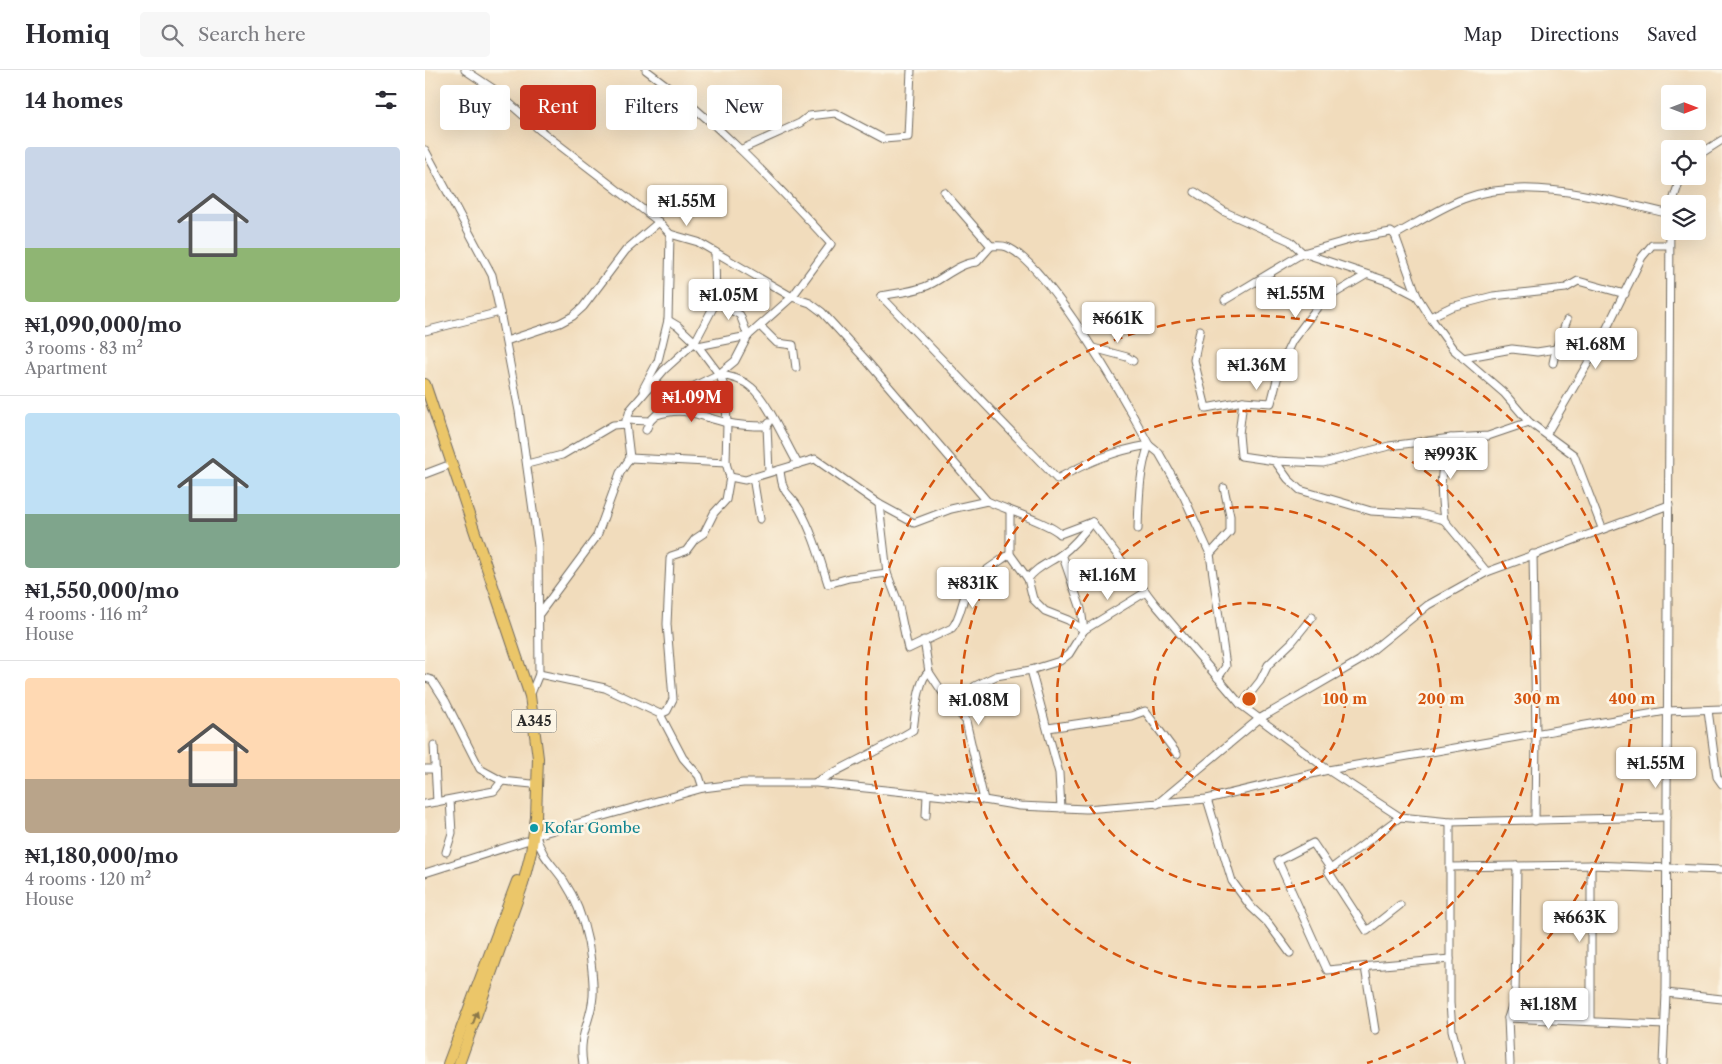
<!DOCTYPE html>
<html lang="en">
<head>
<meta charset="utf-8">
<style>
  :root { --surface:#fff; --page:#f7f7f7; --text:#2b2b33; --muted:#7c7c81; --line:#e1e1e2; --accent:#c8321e }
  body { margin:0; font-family:"Libre Caslon Text",serif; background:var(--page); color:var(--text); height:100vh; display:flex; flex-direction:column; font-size:19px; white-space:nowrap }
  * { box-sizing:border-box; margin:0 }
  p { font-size:16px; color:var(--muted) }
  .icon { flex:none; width:28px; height:28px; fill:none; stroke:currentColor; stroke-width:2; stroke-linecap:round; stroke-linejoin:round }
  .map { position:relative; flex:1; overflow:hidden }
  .side { display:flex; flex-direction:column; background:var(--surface); width:425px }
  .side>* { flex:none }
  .banner { position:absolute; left:15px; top:15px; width:475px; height:45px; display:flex; gap:10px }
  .needle { width:32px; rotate:90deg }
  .controls { position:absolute; left:1236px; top:15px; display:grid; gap:10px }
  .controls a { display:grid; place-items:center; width:45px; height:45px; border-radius:5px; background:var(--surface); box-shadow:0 5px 20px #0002; font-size:25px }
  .price { position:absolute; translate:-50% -42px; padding:0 11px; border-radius:5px; background:#fff; color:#222; font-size:16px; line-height:32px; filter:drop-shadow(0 1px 2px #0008) }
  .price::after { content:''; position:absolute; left:50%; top:30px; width:15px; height:11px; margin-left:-8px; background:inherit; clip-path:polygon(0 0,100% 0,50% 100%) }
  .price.active { background:var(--accent); color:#fff }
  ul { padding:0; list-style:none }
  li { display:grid; align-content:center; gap:10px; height:265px; padding:0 25px }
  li+li { border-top:1px solid var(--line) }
  li span { display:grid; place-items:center; height:155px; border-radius:5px; color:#555 }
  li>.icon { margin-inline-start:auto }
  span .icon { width:90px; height:90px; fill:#fffc; stroke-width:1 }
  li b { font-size:21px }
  h2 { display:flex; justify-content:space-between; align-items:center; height:60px; padding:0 25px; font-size:21px }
  .pill { padding:0 18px; border-radius:5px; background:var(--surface); box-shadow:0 5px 20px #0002; font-size:18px; line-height:45px }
  .pill.active { background:var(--accent); color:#fff }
  header { display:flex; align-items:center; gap:30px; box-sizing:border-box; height:70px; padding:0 25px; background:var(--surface); border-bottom:1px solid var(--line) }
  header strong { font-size:24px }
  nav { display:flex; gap:28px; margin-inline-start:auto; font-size:18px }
  .search { width:350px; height:45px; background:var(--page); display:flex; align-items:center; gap:12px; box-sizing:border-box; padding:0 18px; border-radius:5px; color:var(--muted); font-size:19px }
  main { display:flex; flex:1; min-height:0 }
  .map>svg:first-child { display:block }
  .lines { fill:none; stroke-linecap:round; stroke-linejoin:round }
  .minor-casing { stroke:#70695e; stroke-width:9 }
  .highway-casing { stroke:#70695e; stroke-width:12 }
  .minor { stroke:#fff; stroke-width:7 }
  .highway { stroke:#ebc669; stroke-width:10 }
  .oneway { fill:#8b784a }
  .ring { fill:none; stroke:#d5540f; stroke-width:2.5; stroke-dasharray:9 6 }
  .culture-dot { fill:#0f9aa8; stroke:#fcf5e5; stroke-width:2 }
  .labels { text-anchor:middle; stroke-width:5; stroke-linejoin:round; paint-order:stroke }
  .shield { fill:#fcf5e5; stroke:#6a6863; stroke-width:1 }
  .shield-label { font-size:14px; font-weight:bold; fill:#2b2b2b }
  .culture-label { font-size:15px; fill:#0d838f; stroke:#fcf5e5; text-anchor:start }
  .centre { fill:#d5540f; stroke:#fcf5e5; stroke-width:2.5 }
  .ring-label { font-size:15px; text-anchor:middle; font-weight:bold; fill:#d5540f; stroke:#fcf5e5; stroke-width:5; stroke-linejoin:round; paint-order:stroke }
</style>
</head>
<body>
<header>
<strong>Homiq</strong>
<div class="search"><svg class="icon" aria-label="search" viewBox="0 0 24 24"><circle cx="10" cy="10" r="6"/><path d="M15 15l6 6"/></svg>Search here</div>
<nav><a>Map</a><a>Directions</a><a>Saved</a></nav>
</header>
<main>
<section class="side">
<h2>14 homes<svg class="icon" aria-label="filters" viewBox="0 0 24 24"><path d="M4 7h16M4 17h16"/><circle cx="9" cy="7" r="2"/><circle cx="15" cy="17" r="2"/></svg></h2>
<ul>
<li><span style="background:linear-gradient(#c9d6e8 65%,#8fb573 0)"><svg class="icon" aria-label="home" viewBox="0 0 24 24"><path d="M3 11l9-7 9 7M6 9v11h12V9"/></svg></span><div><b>₦1,090,000/mo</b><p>3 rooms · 83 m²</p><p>Apartment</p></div></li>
<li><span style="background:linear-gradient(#bfe0f5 65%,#7fa58c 0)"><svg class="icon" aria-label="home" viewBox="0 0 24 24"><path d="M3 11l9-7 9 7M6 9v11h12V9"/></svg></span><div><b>₦1,550,000/mo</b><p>4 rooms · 116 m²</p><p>House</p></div></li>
<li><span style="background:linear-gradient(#ffd9b3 65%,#b9a48a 0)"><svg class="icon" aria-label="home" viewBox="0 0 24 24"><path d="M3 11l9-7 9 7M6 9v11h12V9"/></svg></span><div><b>₦1,180,000/mo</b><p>4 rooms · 120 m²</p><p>House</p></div></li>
</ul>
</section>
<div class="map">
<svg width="1297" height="994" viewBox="0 0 1297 994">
  <rect width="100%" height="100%" fill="#fcf5e5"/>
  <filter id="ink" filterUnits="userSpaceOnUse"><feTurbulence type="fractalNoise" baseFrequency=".02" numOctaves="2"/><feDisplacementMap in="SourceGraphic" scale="10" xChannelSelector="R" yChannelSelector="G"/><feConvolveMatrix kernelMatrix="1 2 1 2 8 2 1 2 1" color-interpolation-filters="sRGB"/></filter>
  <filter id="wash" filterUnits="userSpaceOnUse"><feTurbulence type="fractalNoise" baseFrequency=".0096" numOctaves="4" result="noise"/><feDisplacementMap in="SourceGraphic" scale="20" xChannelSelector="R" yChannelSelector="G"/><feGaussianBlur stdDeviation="1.12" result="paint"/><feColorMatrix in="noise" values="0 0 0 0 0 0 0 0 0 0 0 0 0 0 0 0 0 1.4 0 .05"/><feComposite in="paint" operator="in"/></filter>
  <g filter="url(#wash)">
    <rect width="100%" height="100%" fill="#f1dcbc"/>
  </g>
  <g filter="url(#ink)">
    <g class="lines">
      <defs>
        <g id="minor">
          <path d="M40,0L67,18L116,61L234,152L245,164L273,172L367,227L385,233L397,242L441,290L562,431C579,439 625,453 635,464L667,452"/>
          <polyline points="317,79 375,53 384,46 410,43 459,69 483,67 486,0"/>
          <polyline points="0,80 67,205 75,242 94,341 113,476 114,604 105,626"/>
          <polyline points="1272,86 1297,70"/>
          <polyline points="770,122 800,142 865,171 878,183 965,212 992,226"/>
          <polyline points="1247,134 1256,106"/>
          <polyline points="970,165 992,226 1005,247 1028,279 1079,323 1104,352 1149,385 1177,458"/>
          <path d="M566,176C572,176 577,175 582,177C623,194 701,332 724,375L734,383L759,427L785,484L801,596L793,608"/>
          <path d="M456,226L632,409C663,392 688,381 724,375"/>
          <path d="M456,226C470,223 486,222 499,217C517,211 532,193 552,192L566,176L519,122"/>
          <path d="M800,230L878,183L931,168L966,162L970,165C992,153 1015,138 1038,129C1102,105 1180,129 1245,144"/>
          <polyline points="291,232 315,245 323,266"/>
          <polyline points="1005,247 1026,237 1068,226 1141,218 1153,211 1200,224"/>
          <polyline points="335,256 352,273 368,275 371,298"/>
          <polyline points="775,260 769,290 781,338 818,331 846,333 856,294 867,271 897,231 941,205"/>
          <polyline points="0,261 75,242"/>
          <polyline points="81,271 135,253 148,246 158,237 201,180 234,152"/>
          <polyline points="273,276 323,266"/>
          <polyline points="668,278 702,287 708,291"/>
          <polyline points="1038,288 1087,279 1112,282 1131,279"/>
          <polyline points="1128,293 1131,279 1142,250"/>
          <path d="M294,304C305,307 317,309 326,317C343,331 361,374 373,394"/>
          <polyline points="218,319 233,291 243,250 245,164"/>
          <polyline points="818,331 814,364 816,386 850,391 898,393 964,376 1026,368 1063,366 1104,352"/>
          <path d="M232,345C261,335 275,347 303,353C316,356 329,356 342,356"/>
          <path d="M201,350L225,351L253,324L294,304L310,291L323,266L367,227L406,174C347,110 292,51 221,0"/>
          <polyline points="344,353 342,356 344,402"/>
          <polyline points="221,360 225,351"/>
          <polyline points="1122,363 1174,274 1217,187 1227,175 1244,175"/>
          <polyline points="205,388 301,393"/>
          <polyline points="850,391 863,409 875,420 946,441 996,444 1019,450 1062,502"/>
          <polyline points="102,394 137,385 188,355 201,354"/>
          <path d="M355,400C358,429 364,420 375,440C388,463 395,489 403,514L424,508L462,503"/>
          <polyline points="0,404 21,396"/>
          <polyline points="305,407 320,410 390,389 454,434 489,453 526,439 562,431"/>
          <polyline points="328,407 335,449"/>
          <path d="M454,434L462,503L473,532L483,579L527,558C536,547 536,533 542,521C550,505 571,494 585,484"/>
          <polyline points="585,442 585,484 603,509 608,529 620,541 643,550 659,560"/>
          <path d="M1019,450C1015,419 1014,398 1026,368"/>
          <polyline points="667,452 730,534 816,635 903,700 975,747 1025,752 1242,747"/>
          <path d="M713,459C714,430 714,402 724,375"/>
          <polyline points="637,484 656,539 659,560"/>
          <polyline points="785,484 805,462 805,446 799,418"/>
          <polyline points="1108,484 1111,664 1110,751"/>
          <path d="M603,509C611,497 626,492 637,484C649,475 658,464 667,452"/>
          <polyline points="115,543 172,466 195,403 205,388 201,354 205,340 239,300 270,272 291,232 290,182"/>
          <polyline points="499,570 504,602 522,629 541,651 559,730"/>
          <polyline points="606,600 634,703 636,738"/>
          <polyline points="114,604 180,618 235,644 258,688 274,706 278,718"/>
          <polyline points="0,608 7,610 21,632 55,699 77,711 107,714"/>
          <polyline points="550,616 571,606 606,600 635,591 644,584 659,560 721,522"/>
          <polyline points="816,635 835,611 843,595 867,572 887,547"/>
          <polyline points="1283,640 1292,707 1297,714"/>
          <polyline points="235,644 242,641 248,629 242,554 245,489 246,486 261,481 270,469 279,463 289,443 301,430 305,407 301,393 302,353 300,318 294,304 270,272 253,256 243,250"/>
          <polyline points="623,658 706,646 720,641 752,684"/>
          <polyline points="9,675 12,732"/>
          <polyline points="0,699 10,699"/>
          <path d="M391,712C424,694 457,679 488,660C490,647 493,608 504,602"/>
          <polyline points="782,729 807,811 826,837 843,853 865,883"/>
          <polyline points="0,734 69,721 77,711"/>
          <polyline points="732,734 834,649 934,591 1003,535 1062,502 1244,435"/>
          <polyline points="501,746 502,725"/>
          <polyline points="1025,752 1025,933 1027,960 1036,994"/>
          <polyline points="108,766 278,718 318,713 391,713 559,730 595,736 661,739 782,729 903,700 1241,641 1297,639"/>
          <path d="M111,766C118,789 127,793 139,811C151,829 159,852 163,872C166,890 169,908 168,926C166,953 153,963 158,994"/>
          <polyline points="21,782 27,763 25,730"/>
          <polyline points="1166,795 1166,950"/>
          <polyline points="1025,797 1166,795 1297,800"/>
          <polyline points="905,798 888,773 853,791 902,900 1025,889"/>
          <polyline points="0,803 101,771"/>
          <polyline points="975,835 942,861 903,801 975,747"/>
          <polyline points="940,897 950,960"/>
          <polyline points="1241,923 1297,929"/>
          <polyline points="1083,948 1240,955"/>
          <polyline points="1085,994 1083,948 1090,926 1092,796"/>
          <polyline points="1238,994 1241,923 1245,142"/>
        </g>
        <g id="highway">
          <polyline points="0,314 105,626 113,688 111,747 106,782 98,814 34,994"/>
          <polyline points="23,994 92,811"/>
        </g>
      </defs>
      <use href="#minor" class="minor-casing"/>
      <use href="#highway" class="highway-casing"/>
      <use href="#minor" class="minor"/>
      <use href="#highway" class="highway"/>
    </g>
    <defs><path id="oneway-solid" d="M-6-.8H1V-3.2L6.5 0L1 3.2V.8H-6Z" transform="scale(1.25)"/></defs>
    <use class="oneway" href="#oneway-solid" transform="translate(50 948) rotate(-70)"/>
  </g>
  <g class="ring">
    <circle cx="824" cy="629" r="96"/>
    <circle cx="824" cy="629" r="192"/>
    <circle cx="824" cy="629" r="288"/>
    <path d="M706 993A383 383 0 1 1 942 993"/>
  </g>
  <circle class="culture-dot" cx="109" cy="758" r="5"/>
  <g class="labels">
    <rect class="shield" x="86.5" y="639.5" width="45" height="23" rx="4"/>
    <g class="shield-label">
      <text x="109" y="656">A345</text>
    </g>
    <g class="culture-label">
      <text x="119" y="763">Kofar Gombe</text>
    </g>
  </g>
  <circle cx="824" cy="629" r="8" class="centre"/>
  <g class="ring-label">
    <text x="920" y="634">100 m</text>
    <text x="1016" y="634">200 m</text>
    <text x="1112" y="634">300 m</text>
    <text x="1207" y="634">400 m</text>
  </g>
</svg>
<div class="controls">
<a><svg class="needle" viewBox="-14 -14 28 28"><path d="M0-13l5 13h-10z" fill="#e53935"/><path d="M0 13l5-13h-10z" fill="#7c7c81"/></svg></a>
<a><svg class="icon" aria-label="locate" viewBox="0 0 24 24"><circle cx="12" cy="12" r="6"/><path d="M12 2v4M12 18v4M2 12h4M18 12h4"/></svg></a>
<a><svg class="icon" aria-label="layers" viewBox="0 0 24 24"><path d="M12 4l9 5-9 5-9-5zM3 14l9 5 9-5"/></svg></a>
</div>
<b class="price" style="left:262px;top:157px">₦1.55M</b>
<b class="price" style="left:871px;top:249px">₦1.55M</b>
<b class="price" style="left:304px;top:251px">₦1.05M</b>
<b class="price" style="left:693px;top:274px">₦661K</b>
<b class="price" style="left:1171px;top:300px">₦1.68M</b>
<b class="price" style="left:832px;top:321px">₦1.36M</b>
<b class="price active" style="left:267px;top:353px">₦1.09M</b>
<b class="price" style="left:1026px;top:410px">₦993K</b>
<b class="price" style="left:683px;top:531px">₦1.16M</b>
<b class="price" style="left:548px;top:539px">₦831K</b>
<b class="price" style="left:554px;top:656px">₦1.08M</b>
<b class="price" style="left:1231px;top:719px">₦1.55M</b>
<b class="price" style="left:1155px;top:873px">₦663K</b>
<b class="price" style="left:1124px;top:960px">₦1.18M</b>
<div class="banner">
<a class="pill">Buy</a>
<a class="pill active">Rent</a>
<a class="pill">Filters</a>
<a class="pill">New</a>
</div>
</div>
</main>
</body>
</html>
